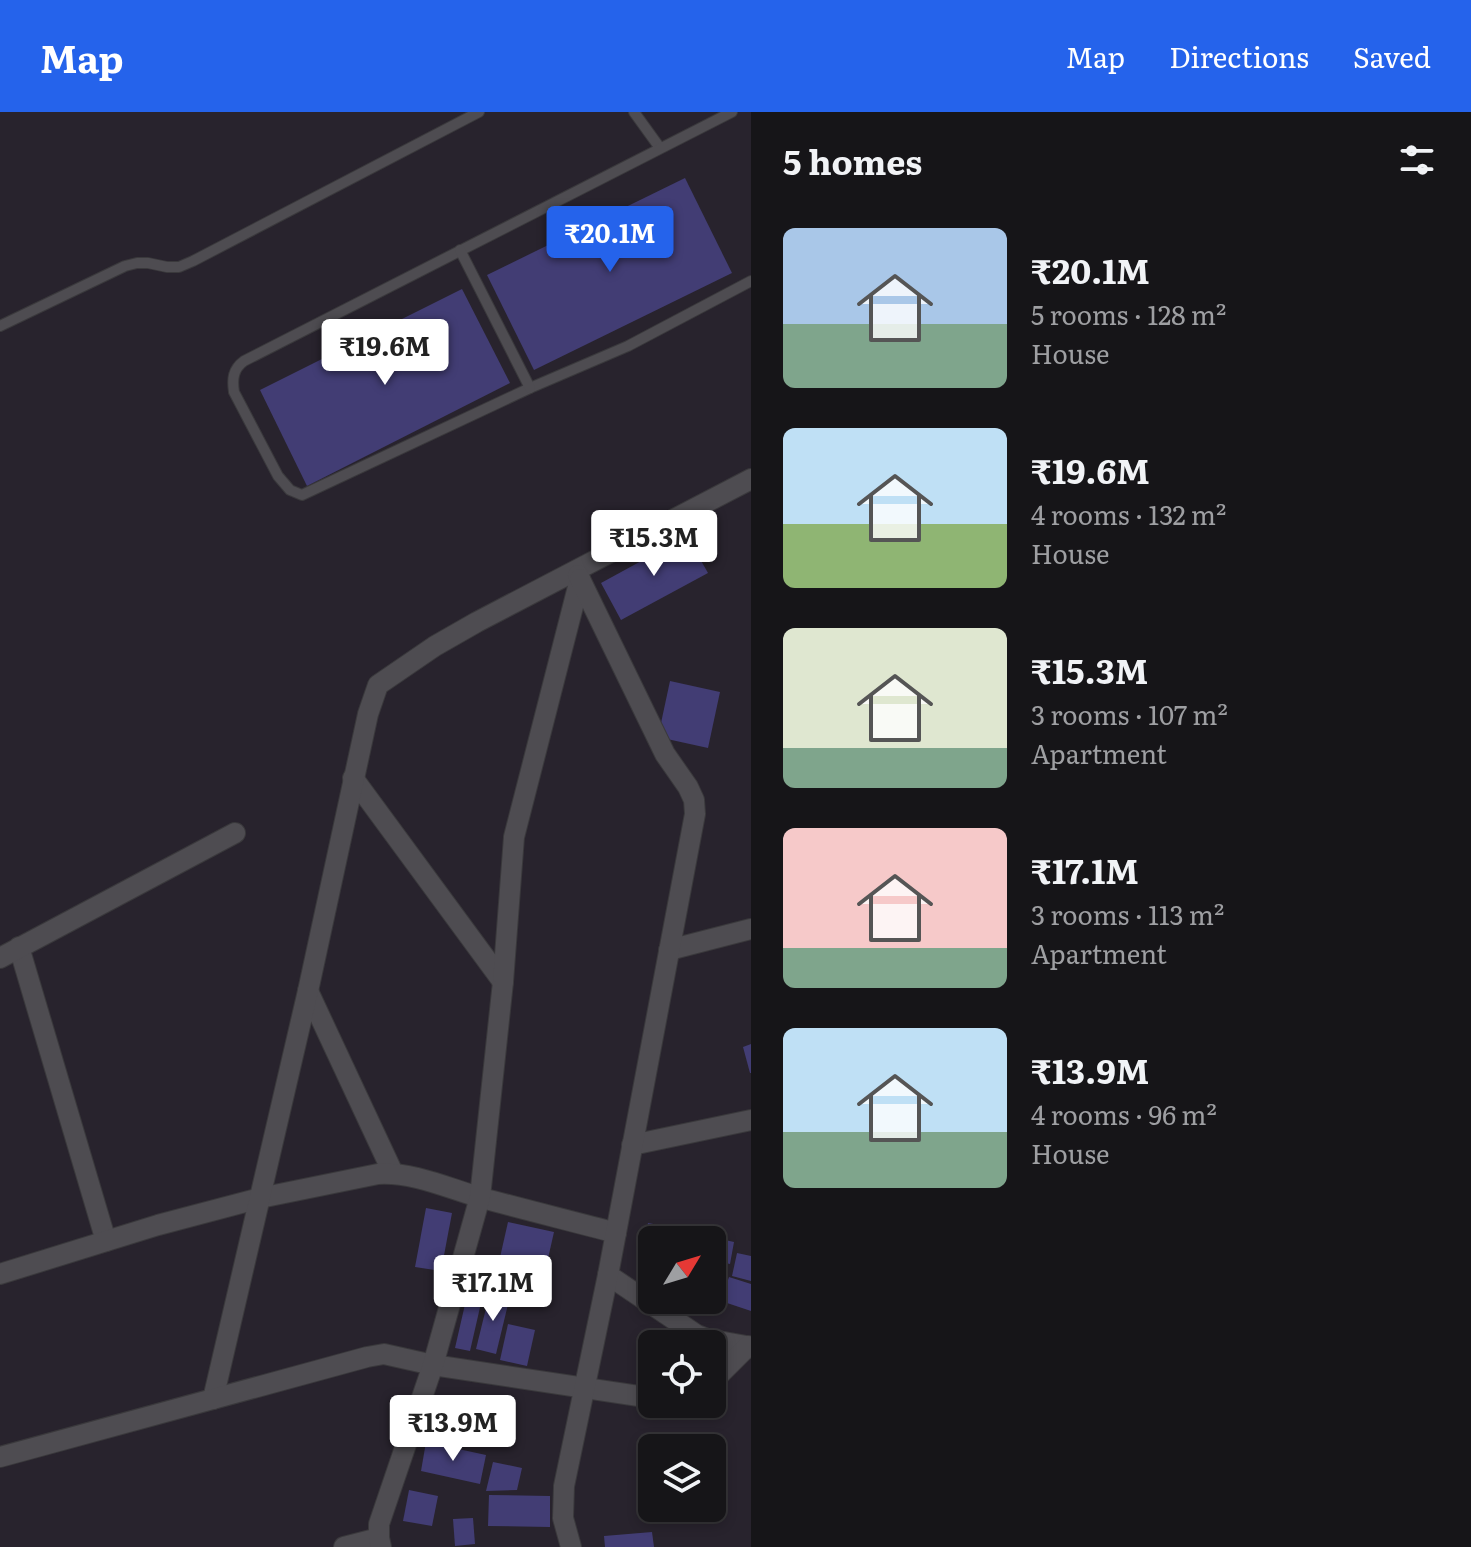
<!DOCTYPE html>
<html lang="en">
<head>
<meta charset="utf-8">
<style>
  :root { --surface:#161518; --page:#232225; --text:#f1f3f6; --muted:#9e9fa2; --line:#353437; --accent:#2563eb }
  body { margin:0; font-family:Literata,serif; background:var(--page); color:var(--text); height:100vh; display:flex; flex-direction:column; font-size:30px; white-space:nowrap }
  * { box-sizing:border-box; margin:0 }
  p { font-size:26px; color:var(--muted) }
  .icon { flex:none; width:44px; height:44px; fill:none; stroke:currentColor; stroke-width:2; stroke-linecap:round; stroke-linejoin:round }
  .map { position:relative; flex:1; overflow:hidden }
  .drawer { display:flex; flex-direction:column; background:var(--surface); width:720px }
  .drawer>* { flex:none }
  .needle { width:52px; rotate:52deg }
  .fabs { position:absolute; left:638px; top:1114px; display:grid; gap:16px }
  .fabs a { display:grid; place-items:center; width:88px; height:88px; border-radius:12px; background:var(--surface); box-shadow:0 4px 12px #0003,0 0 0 2px var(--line); font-size:40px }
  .price { position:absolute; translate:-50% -68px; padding:0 18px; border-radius:8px; background:#fff; color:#222; font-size:26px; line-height:52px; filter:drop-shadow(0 2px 4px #0008) }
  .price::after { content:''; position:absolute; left:50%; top:48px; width:24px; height:18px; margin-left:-12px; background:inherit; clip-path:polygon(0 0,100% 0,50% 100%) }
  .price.current { background:var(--accent); color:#fff }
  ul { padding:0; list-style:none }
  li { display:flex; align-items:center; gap:24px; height:200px; padding:0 32px }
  li span { display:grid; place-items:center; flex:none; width:224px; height:160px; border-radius:12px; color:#555 }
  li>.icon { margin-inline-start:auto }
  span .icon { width:96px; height:96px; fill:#fffc; stroke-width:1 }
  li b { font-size:34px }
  h2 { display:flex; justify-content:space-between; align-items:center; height:96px; padding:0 32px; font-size:34px }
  header { display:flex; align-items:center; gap:48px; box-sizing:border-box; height:112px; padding:0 40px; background:var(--accent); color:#fff }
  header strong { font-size:38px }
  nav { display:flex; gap:44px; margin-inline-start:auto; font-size:28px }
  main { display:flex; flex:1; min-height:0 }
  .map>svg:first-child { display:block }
  .built { fill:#28232d; fill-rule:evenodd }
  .building { fill:#423d74 }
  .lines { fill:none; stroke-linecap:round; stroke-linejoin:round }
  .lane-casing { stroke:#3a393c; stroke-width:12 }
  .street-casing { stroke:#3a393c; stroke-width:22 }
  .lane { stroke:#4e4c51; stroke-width:10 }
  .street { stroke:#4e4c51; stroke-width:20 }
</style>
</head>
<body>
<header>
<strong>Map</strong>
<nav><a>Map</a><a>Directions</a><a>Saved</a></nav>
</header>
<main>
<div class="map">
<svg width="751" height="1435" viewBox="0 0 751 1435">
  <rect width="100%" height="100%" fill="#1e1c20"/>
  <path class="built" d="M0,0H751V1435H0ZM652,1128H712V1188H652ZM652,1232H712V1292H652ZM652,1336H712V1396H652Z"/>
  <g class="building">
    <polygon points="685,66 732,161 534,258 487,163"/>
    <polygon points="462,177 510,271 307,374 260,278"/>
    <polygon points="687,424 708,461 621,508 601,471"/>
    <polygon points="670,569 720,580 708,636 658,625"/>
    <polygon points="751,932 751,961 750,961 743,935"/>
    <polygon points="426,1096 452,1101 441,1159 415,1155"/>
    <polygon points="508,1110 554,1120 540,1182 494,1172"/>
    <polygon points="648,1111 696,1120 695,1128 652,1128 652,1137 644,1136"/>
    <polygon points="699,1122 734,1130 730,1152 712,1148 712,1128 697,1128"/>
    <polygon points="737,1141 751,1144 751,1169 732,1164"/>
    <polygon points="729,1165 751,1172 751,1199 721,1189"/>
    <polygon points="490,1180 510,1184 496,1242 476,1237"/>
    <polygon points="466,1188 481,1191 470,1239 455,1236"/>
    <polygon points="508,1212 535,1218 527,1254 500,1248"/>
    <polygon points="426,1330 486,1343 480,1372 421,1359"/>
    <polygon points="493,1350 522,1356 517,1378 486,1379"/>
    <polygon points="409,1378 438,1384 432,1414 403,1409"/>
    <polygon points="489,1383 550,1384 550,1415 488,1414"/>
    <polygon points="473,1406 475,1432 455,1434 453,1407"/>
    <polygon points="652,1420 654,1435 605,1435 604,1424"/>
  </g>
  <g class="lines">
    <defs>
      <g id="lane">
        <polyline points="634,0 660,36"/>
        <path d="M732,0L244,249C233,257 232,267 234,280L278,364L290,378L302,383L530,276L628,234L751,169"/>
        <polyline points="460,138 530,276"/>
        <polyline points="0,214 125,154 137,151 148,151 167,155 179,155 193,149 479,0"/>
      </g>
      <g id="street">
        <polyline points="353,666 503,870"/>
        <polyline points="19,835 106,1129"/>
        <polyline points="669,838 751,817"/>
        <polyline points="0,846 235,721"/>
        <polyline points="308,879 393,1061"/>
        <polyline points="632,1033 751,1008"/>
        <path d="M0,1162L158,1113L260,1086L378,1062C415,1060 447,1076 482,1086C526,1098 571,1109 616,1121"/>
        <polyline points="608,1163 697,1223 707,1227 751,1235"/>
        <polyline points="712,1270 748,1234"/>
        <polyline points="213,1287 308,879 368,602 378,573 435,534 477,510 751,367"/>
        <polyline points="0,1345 367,1245 384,1242 433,1253 652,1286"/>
        <polyline points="344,1435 379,1426"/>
        <polyline points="381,1435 379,1426 379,1412 433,1253 480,1085 503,870 514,725 580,467 578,463"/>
        <polyline points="571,1435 563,1406 564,1374 608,1163 695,702 694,688 688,675 665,642 580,467"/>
      </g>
    </defs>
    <use href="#lane" class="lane-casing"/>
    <use href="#street" class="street-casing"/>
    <use href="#lane" class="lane"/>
    <use href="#street" class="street"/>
  </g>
</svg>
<div class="fabs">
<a><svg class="needle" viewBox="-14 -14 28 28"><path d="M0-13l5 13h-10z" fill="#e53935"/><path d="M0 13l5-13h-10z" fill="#9e9fa2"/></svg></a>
<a><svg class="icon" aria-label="locate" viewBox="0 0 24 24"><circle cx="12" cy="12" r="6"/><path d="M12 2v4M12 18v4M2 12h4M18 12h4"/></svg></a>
<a><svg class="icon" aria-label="layers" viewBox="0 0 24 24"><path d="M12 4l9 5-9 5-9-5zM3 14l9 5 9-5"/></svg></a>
</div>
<b class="price current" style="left:610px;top:162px">₹20.1M</b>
<b class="price" style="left:385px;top:275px">₹19.6M</b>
<b class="price" style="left:654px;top:466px">₹15.3M</b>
<b class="price" style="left:493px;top:1211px">₹17.1M</b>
<b class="price" style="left:453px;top:1351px">₹13.9M</b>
</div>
<section class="drawer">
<h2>5 homes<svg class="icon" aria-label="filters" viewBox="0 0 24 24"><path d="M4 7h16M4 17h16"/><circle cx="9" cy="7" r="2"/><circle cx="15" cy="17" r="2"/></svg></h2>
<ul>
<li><span style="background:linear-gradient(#a9c7e8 60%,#7fa58c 0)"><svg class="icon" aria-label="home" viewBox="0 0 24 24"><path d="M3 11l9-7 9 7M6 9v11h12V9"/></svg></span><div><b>₹20.1M</b><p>5 rooms · 128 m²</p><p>House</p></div></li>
<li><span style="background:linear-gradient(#bfe0f5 60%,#8fb573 0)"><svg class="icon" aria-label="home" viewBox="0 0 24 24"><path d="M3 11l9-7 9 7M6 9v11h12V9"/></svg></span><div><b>₹19.6M</b><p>4 rooms · 132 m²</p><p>House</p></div></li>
<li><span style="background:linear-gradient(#dfe7d0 75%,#7fa58c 0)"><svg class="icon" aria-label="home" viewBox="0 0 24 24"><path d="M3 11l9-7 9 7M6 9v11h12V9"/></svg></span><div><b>₹15.3M</b><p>3 rooms · 107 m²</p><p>Apartment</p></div></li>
<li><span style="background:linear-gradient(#f6c9c9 75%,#7fa58c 0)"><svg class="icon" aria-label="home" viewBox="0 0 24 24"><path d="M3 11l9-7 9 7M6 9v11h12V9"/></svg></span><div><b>₹17.1M</b><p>3 rooms · 113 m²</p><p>Apartment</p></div></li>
<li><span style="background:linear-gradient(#bfe0f5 65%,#7fa58c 0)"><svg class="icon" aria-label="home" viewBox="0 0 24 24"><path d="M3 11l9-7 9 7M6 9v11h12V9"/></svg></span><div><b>₹13.9M</b><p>4 rooms · 96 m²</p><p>House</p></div></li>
</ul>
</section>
</main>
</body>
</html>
